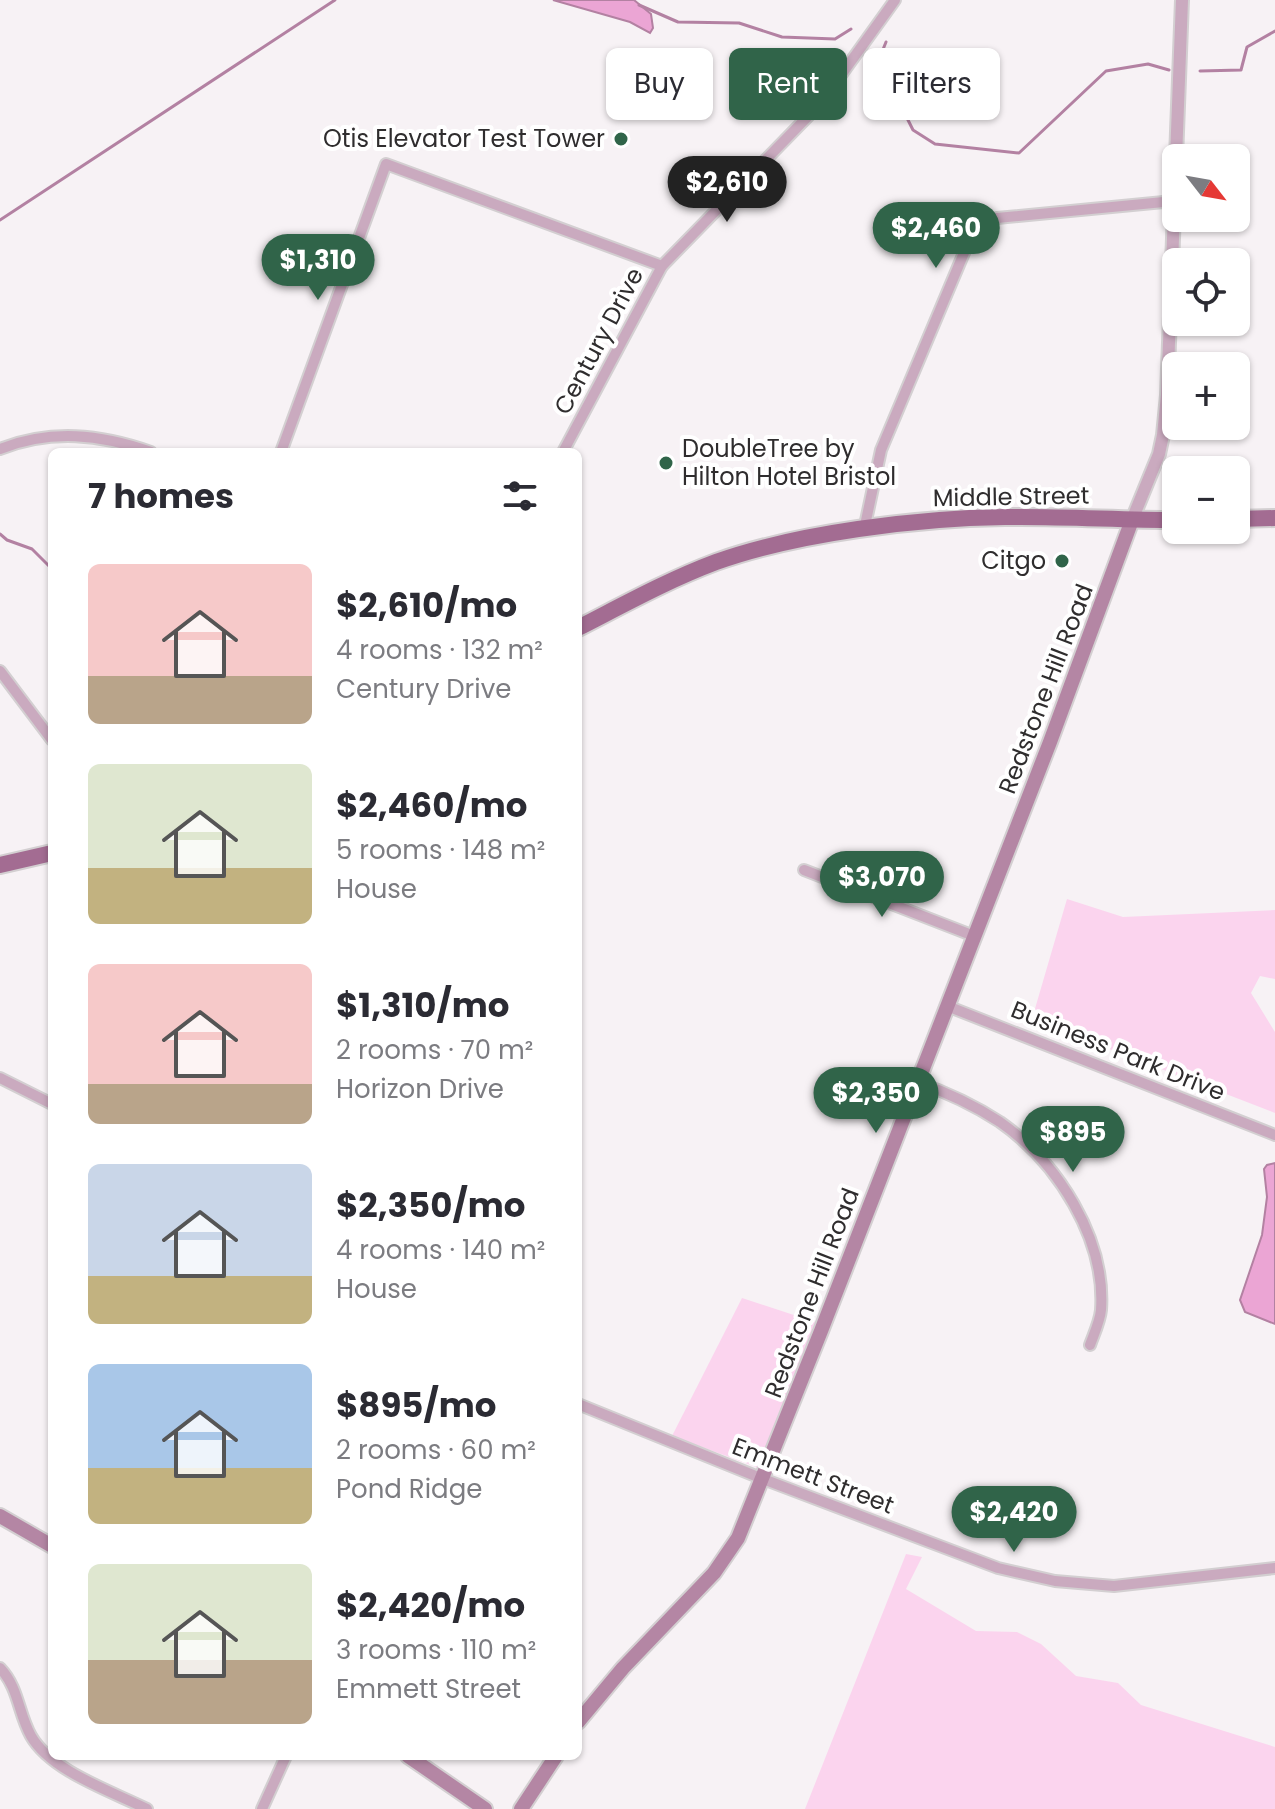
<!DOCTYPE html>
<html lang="en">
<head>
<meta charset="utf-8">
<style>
  :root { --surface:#fff; --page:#f7f7f7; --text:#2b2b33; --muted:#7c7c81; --accent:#306449 }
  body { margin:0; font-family:Poppins,sans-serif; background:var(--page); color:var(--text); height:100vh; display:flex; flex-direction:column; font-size:30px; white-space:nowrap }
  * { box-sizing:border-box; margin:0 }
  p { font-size:26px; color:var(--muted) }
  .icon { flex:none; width:44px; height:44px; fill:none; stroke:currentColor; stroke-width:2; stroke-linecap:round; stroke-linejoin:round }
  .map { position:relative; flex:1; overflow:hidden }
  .panel { position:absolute; left:48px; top:448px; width:534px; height:1312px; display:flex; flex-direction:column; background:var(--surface); border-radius:12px; box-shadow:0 2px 6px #0004 }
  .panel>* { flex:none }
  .top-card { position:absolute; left:606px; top:48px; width:548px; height:72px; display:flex; gap:16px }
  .needle { width:52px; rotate:121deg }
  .tools { position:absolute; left:1162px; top:144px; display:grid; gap:16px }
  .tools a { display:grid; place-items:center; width:88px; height:88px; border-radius:12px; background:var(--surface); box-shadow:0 2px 6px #0004; font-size:40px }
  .price { position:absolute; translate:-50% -68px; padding:0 18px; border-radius:28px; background:var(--accent); color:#fff; font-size:26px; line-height:52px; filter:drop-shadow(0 2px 4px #0008) }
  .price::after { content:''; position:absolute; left:50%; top:48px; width:24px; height:18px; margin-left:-12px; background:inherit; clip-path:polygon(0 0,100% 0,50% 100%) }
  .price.selected { background:#222; color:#fff }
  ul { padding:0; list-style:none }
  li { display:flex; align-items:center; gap:24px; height:200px; padding:0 40px }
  li span { display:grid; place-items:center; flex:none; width:224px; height:160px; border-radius:12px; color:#555 }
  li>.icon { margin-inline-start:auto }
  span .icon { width:96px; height:96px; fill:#fffc; stroke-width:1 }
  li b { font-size:34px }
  h2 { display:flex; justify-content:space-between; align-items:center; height:96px; padding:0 40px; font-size:34px }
  .tag { padding:0 28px; border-radius:12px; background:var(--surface); box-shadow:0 2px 6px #0004; font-size:28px; line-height:72px }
  .tag.selected { background:var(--accent); color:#fff }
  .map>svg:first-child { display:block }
  .green { fill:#fbd4ee }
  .water { fill:#eba5d4; stroke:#b381a2; stroke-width:2 }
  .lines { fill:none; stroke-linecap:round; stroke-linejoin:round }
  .stream { stroke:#b381a2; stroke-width:3 }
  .minor-casing { stroke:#d3cfd1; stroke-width:14 }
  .tertiary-casing { stroke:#d3cfd1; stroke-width:16 }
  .secondary-casing { stroke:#d3cfd1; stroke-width:18 }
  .primary-casing { stroke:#d3cfd1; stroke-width:20 }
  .minor { stroke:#caaabf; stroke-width:10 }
  .tertiary { stroke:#caaabf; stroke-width:12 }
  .secondary { stroke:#b486a4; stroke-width:14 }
  .primary { stroke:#a36c92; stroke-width:16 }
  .poi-dot { fill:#306449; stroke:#fff; stroke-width:3 }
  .labels { text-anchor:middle; stroke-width:8; stroke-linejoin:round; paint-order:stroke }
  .poi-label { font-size:24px; fill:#2f2d2e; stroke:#fff; text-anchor:end }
  .street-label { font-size:24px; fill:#2f2d2e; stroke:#fff }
</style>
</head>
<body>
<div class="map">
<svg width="1275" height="1809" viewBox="0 0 1275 1809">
  <rect width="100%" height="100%" fill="#f7f2f5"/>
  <g class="green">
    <polygon points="1067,899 1123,917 1275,910 1275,979 1260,976 1251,993 1275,1032 1275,1113 1032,1019"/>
    <polygon points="742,1298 815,1322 759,1468 672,1436"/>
    <polygon points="906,1554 922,1557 906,1589 976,1631 1017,1632 1041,1644 1076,1676 1118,1683 1141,1705 1275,1747 1275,1809 805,1809"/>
  </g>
  <g class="water">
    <polygon points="553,0 634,0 651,14 653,28 650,33 630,22"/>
    <polygon points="1275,1163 1275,1324 1245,1312 1240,1300 1262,1235 1267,1197 1264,1169 1267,1165"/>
  </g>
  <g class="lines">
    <g class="stream">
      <polyline points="639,5 678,22 739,23 782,37 835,39 851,29"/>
      <polyline points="886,42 880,57 888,80 913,130 935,144 1019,153 1106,71 1148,64 1169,70"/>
      <polyline points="1200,71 1241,70 1247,47 1275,31"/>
      <polyline points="0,220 335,0"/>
      <polyline points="0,534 7,540 32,549 52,569"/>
    </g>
    <defs>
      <g id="minor">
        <path d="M0,449C51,429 100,434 151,452"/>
        <polyline points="281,452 386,164 662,266"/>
        <polyline points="563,452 662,266 821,103 895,0"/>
        <polyline points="864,530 881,450 969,241 982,227 997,218 1174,201"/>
        <polyline points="0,671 52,740"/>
        <polyline points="804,870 974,936"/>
        <polyline points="947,1006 1275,1135"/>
        <polyline points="0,1078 52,1104"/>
        <path d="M917,1082C946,1092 974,1105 1000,1122C1057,1162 1106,1238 1101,1310C1100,1321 1094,1334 1090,1345"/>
        <polyline points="578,1404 763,1479 998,1568 1055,1581 1114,1586 1275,1568"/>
        <path d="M0,1668C19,1688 18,1713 31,1736C51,1771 111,1791 147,1809"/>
        <polyline points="262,1809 286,1756"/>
      </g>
      <g id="tertiary">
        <polyline points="1176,158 1182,0"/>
        <polyline points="1132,520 1159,454 1163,435 1167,395 1176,160"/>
      </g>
      <g id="secondary">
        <polyline points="0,1516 52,1546"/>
        <polyline points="578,1722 623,1668 714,1573 738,1538 821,1331 1050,742 1132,520"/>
        <polyline points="408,1756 485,1809"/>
        <polyline points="521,1809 556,1756"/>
      </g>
      <g id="primary">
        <polyline points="1236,519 1275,518"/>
        <path d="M578,628C623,605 668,580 716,562C797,533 918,518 1005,517C1062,516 1119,520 1176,520"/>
        <polyline points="0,865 52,853"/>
      </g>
    </defs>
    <use href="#minor" class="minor-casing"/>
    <use href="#tertiary" class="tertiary-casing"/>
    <use href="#secondary" class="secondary-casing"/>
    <use href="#primary" class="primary-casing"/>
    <use href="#minor" class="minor"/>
    <use href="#tertiary" class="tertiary"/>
    <use href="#secondary" class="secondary"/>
    <use href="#primary" class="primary"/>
  </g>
  <g class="poi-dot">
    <circle cx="621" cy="139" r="8"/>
    <circle cx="666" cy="463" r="8"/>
    <circle cx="1062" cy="561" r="8"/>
  </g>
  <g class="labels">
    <g class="poi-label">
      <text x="605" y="147">Otis Elevator Test Tower</text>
      <text x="682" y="457" text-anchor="start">DoubleTree by<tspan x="682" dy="28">Hilton Hotel Bristol</tspan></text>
      <text x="1046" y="569">Citgo</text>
    </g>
    <g class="street-label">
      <text transform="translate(599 341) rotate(-62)" y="8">Century Drive</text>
      <text transform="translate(1011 497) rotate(-1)" y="8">Middle Street</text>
      <text transform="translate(1046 689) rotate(-69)" y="8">Redstone Hill Road</text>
      <text transform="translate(1118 1051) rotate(22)" y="8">Business Park Drive</text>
      <text transform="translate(812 1293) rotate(-69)" y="8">Redstone Hill Road</text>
      <text transform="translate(813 1476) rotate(21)" y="8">Emmett Street</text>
    </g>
  </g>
</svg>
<div class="tools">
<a><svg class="needle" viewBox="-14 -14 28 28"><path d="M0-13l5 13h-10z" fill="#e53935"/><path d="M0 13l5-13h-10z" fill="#7c7c81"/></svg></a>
<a><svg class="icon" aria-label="locate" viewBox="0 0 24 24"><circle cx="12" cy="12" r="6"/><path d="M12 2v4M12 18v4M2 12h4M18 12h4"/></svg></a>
<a>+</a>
<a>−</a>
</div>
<b class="price selected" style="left:727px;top:224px">$2,610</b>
<b class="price" style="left:936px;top:270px">$2,460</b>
<b class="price" style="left:318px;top:302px">$1,310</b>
<b class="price" style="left:882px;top:919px">$3,070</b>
<b class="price" style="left:876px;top:1135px">$2,350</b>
<b class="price" style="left:1073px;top:1174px">$895</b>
<b class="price" style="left:1014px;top:1554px">$2,420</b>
<div class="top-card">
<a class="tag">Buy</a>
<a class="tag selected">Rent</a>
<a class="tag">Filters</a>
</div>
<section class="panel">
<h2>7 homes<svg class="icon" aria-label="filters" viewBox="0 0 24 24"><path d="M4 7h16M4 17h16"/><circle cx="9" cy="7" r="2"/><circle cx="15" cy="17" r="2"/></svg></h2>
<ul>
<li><span style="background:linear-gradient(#f6c9c9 70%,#b9a48a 0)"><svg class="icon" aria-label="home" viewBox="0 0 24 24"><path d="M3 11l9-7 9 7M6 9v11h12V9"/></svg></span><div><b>$2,610/mo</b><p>4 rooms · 132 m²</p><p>Century Drive</p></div></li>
<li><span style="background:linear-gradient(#dfe7d0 65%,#c2b280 0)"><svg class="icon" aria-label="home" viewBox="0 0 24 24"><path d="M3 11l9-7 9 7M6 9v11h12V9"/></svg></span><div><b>$2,460/mo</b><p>5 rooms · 148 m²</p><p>House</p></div></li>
<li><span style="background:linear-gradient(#f6c9c9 75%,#b9a48a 0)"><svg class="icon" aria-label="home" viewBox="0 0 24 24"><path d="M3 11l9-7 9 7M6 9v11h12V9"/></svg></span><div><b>$1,310/mo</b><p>2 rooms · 70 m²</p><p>Horizon Drive</p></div></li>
<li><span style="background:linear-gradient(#c9d6e8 70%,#c2b280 0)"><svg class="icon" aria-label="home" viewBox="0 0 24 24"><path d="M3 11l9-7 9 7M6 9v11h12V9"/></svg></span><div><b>$2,350/mo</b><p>4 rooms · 140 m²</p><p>House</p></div></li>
<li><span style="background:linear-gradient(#a9c7e8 65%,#c2b280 0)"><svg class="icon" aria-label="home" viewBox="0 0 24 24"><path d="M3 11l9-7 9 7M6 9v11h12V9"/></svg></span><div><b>$895/mo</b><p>2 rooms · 60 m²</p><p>Pond Ridge</p></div></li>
<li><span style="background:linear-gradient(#dfe7d0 60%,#b9a48a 0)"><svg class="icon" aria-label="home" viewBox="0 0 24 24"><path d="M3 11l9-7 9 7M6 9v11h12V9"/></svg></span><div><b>$2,420/mo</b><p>3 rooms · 110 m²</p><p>Emmett Street</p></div></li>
</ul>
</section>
</div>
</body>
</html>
